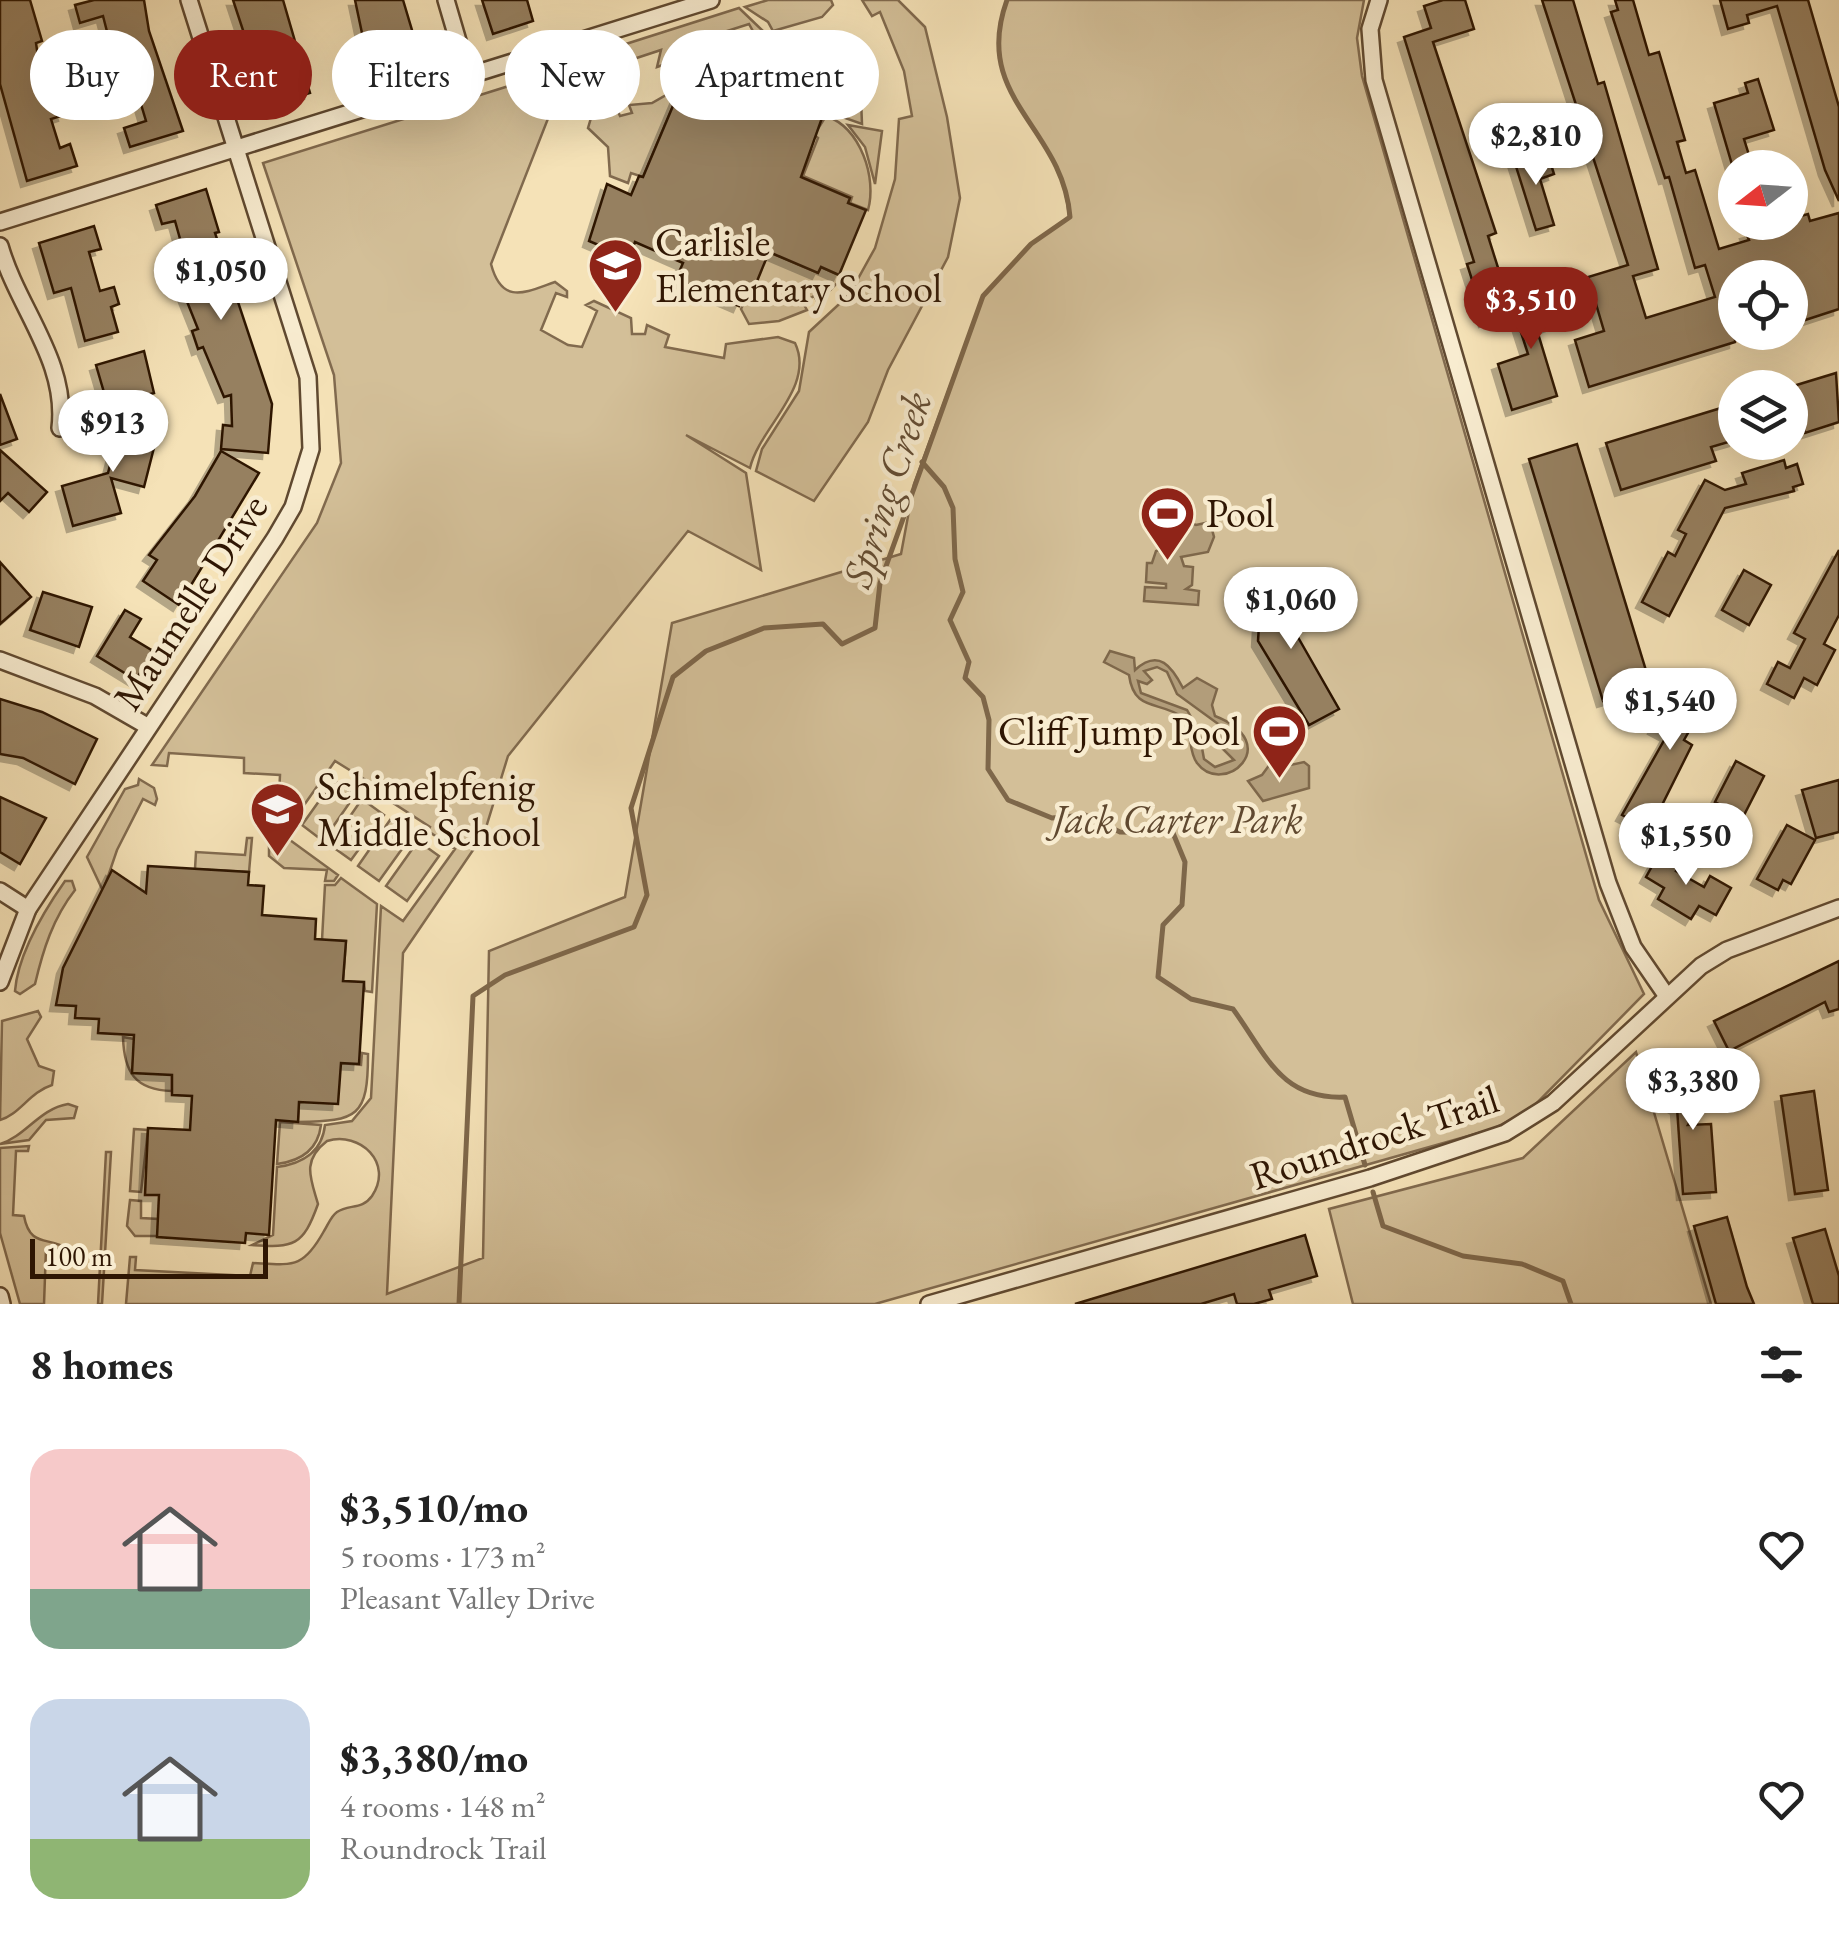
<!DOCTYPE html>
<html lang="en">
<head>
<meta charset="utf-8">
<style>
  :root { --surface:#fff; --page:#f6f6f6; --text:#222; --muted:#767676; --accent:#8f2418 }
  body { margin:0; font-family:"EB Garamond",serif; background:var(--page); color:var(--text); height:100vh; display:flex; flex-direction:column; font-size:38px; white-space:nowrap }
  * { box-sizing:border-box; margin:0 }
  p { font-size:32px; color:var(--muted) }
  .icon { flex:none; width:55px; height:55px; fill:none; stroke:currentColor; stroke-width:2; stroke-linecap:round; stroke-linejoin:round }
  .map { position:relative; height:1304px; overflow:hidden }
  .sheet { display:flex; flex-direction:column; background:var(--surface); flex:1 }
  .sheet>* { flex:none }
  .guide { position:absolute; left:30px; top:30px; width:1000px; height:90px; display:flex; gap:20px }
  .needle { width:65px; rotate:253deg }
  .tools { position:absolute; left:1718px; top:150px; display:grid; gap:20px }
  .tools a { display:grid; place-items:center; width:90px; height:90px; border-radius:50%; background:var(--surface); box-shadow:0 10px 40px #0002; font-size:50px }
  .scale { position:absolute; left:30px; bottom:25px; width:238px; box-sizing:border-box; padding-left:10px; border:5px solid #2f1603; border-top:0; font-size:28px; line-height:35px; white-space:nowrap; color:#2f1603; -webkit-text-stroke:8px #f8ecd0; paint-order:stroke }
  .price { position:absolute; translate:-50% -85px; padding:0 22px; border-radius:35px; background:#fff; color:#222; font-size:32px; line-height:65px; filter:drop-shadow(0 2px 5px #0008) }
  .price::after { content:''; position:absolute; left:50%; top:60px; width:30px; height:22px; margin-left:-15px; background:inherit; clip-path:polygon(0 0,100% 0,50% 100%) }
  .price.current { background:var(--accent); color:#fff }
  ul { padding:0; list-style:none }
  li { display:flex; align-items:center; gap:30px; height:250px; padding:0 30px }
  li span { display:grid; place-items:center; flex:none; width:280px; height:200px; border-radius:30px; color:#555 }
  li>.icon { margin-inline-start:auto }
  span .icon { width:120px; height:120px; fill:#fffc; stroke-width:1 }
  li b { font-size:42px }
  h2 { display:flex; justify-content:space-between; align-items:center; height:120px; padding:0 30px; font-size:42px }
  .pill { padding:0 35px; border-radius:45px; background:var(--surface); box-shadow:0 10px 40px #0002; font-size:35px; line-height:90px }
  .pill.current { background:var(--accent); color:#fff }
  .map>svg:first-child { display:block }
  .green { fill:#d3bf98; stroke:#816a4e; stroke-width:2.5 }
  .water { fill:#b29d7a; stroke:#7e674a; stroke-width:2.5; fill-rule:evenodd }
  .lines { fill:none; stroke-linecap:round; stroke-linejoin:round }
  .stream { stroke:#7e674a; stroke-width:5 }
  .building { fill:#968061; stroke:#2f1603; stroke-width:2.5; filter:url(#shadow) }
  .minor-casing { stroke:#604930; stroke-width:20 }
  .minor { stroke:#f8ecd0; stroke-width:15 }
  .labels { text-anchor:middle; stroke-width:9; stroke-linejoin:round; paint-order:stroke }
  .poi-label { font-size:40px; fill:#2f1603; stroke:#f8ecd0; text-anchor:start }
  .street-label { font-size:40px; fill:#2f1603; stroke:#f8ecd0 }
  .park-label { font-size:40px; font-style:italic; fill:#604930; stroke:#f8ecd0 }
  .water-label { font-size:42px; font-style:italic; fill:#634c33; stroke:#f8ecd0 }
</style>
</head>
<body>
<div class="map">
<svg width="1839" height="1304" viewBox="0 0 1839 1304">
  <defs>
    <filter id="shadow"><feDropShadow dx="-6" dy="6" stdDeviation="0" flood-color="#0004"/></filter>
  </defs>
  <rect width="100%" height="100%" fill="#f5e2b7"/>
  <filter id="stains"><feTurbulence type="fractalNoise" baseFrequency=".002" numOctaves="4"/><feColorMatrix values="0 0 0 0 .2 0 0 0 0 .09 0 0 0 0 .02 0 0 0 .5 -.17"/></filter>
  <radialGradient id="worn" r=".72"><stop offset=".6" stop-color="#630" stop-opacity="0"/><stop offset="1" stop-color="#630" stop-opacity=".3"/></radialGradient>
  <g class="green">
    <polygon points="768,0 831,0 833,5 822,17 773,31 768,22 745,7"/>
    <polygon points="862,0 898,0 925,27 947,117 960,198 948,257 888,370 868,422 814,501 756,471 762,449 799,391 809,332 849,295 875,248 895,179 899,119 912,116 904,71 880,12 872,16"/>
    <path d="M1007,0H1364L1357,38L1362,76L1599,900L1644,994L1531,1109L1493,1129L875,1304H126L130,1257H136L135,1270L250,1276L253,1263C293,1265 303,1269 324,1231C328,1225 331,1216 337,1212C349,1204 362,1210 372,1196C394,1163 360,1131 327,1141C301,1161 311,1179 318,1204C303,1246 294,1248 252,1245L273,1235L277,1167C302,1164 322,1152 325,1125L352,1121L371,1098L381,906L403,921L455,849L428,831L430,827L370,788L372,784L335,761L283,835L338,875L334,881H325L327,870L284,868L269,856V844L277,837L280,775L244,773V758L169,753L167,766L152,765L317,523L341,463L334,375L263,163L515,84L532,105L549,116L491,264C502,306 526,292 555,282L567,291V297L556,293L541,330L568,345L582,347L597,311L586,305L594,301L631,318L632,334H645L647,325L669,335L665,347L724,358L726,344L778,337L795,343C816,387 759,428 750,468L686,435L746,473L761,570L688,531L508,756L484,834L403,953L387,1294L483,1258L489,951L625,897L672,623L901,554L914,484L983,296L1031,244L1069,217C1063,125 971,99 1007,0Z"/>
    <path d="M739,8L763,31L754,33L749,24L683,45L677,60L657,67L661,50L603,69L594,87C575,93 556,100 541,82V71Z"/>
    <polygon points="831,34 839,35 843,44 836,48 842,60 849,57 861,99 862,124 828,112 832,86 768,59 758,73 759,56"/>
    <polygon points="675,90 678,94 643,177 631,173 628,183 610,176 608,147 588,128 591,118 617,109 620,116 632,113 629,105 652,103"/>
    <path d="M826,116C861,128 877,178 868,210L850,203L852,197L803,176L818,138L814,135Z"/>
    <polygon points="848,125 882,131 875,184 865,147"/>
    <polygon points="769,252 818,273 821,267 841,276 840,280 818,303 814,296 803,303 807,310 779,321 749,324 741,309"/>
    <polygon points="139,779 154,788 157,799 155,805 143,799 117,850 103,891 87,857 125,789 138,785"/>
    <polygon points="334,780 355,795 323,841 302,825"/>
    <polygon points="362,799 384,815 351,860 330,845"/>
    <polygon points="390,820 412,835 379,881 358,866"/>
    <polygon points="247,838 252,838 249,872 195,869 196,852 245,855"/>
    <polygon points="418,841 439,856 407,901 386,886"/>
    <polygon points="341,878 377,904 372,992 365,991 364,983 343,981 346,941 322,940 325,885 335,885"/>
    <path d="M65,881H72L75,890C53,918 43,950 35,984L20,994L15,991C18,953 44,911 65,881Z"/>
    <path d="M38,1011L41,1017L27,1039L39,1066L54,1071L52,1085C30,1092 19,1115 0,1120L2,1021Z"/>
    <path d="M123,1037L134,1039L172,1075V1091C135,1090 124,1072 123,1037Z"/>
    <polygon points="1636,1052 1711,1304 1353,1304 1329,1209 1523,1158"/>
    <path d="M362,1053L368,1054C368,1117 358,1121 298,1122L299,1102L341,1063L361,1065Z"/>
    <path d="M68,1104L77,1107L74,1118L46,1120L29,1140L0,1144C26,1136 39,1109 68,1104Z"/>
    <path d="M280,1122L321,1125C318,1149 301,1161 277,1164Z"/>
    <polygon points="134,1129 148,1130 141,1192 130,1191"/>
    <path d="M29,1146L28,1151H16L13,1215L24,1216C30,1248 48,1236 68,1249H46L44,1304H20L0,1233V1148Z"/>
    <polygon points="106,1152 111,1152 102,1304 98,1304"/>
    <polygon points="130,1200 141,1201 141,1218 159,1219 158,1236 135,1236 127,1226"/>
  </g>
  <g class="water">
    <polygon points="1183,520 1196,525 1210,522 1214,537 1208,552 1181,557 1184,566 1193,567 1192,585 1186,589 1199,591 1198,605 1144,601 1145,587 1166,588 1166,584 1146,582 1147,563 1152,563 1156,551 1163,549 1169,525"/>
    <path d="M1110,651L1134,658L1135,670C1159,648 1172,667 1183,688L1197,678L1217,689L1212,705L1215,716C1286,744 1223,798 1197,763C1188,751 1192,732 1184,718C1160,700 1134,713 1129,675L1104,662ZM1157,667L1167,672L1177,694L1221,726L1218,744L1234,760L1215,767L1204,759L1199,731L1187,710L1141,693L1138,681L1147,684L1152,680L1144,671Z"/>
    <polygon points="1273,760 1286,766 1304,762 1309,766 1309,788 1263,801 1248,781 1262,775"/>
  </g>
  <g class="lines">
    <g class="stream">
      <path d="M922,462L944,487L953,508L955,559L963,592L950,620L969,662L965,678L983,697L989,720L988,769L1008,800L1052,818L1085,815L1120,832L1173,833L1185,862L1182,905L1163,925L1158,977L1191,999L1233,1009C1266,1054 1280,1100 1345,1097L1365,1165"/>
      <polyline points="1373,1192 1383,1226 1463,1256 1522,1264 1563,1281 1571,1304"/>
      <path d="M459,1304L473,996L505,975L634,927L647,895L631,808L673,677L706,651L764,628L823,624L842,644L875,628L880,583L983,296L1031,244L1070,217C1063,126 971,99 1007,0"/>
    </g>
  </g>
  <g class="building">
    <polygon points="0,0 30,0 42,41 36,43 39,64 49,96 58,94 64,115 51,119 60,148 70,144 77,166 27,181 0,84"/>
    <polygon points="94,0 144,0 149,31 183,131 130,147 124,128 146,121 137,91 121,96 105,53 112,51 103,16 80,23 75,5"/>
    <polygon points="233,0 283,0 310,93 268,106"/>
    <polygon points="355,0 403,0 420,57 370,71"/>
    <polygon points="482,0 527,0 533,21 493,34"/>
    <polygon points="1443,0 1465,0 1474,29 1433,42 1496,233 1488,236 1512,312 1485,321 1467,264 1474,262 1404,37 1431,28 1424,6"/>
    <polygon points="1542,0 1573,0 1598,84 1604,82 1658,269 1633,276 1646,318 1715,297 1705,265 1695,268 1669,177 1665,178 1611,12 1618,10 1615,0 1633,0 1649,55 1659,52 1685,140 1677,142 1686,173 1695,170 1719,249 1749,240 1746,233 1790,222 1790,219 1808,214 1810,221 1839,213 1839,309 1790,325 1790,278 1735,278 1735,342 1589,387 1575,340 1604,331 1588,277 1628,265"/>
    <polygon points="1720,0 1808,0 1839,107 1839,201 1825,170 1777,6 1747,15 1749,23 1728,29"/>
    <polygon points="767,59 833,87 801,177 850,198 848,203 866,210 839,275 821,267 818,273 769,252 753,291 747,288 739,306 676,279 683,263 635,242 629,258 589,241 607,184 631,195 639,176 643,177 678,94 695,101 700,88 706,91 709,83 750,100"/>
    <polygon points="1758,79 1774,130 1744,139 1753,168 1733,168 1714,103 1748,93 1745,83"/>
    <polygon points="1532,155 1534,160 1548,155 1554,174 1540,179 1554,225 1536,230 1514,160"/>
    <polygon points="206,189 219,232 215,233 272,404 268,453 221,449 223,425 232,426 231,395 224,397 203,347 198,349 192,331 198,329 178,279 190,276 184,253 175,221 162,224 156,205"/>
    <polygon points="94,226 101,249 89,252 100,291 114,287 119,304 111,307 118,332 85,341 71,288 54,293 39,243"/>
    <polygon points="1552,288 1563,321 1537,330 1557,396 1512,410 1498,364 1528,354 1511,301"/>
    <polygon points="144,351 154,393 108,406 96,365"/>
    <polygon points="1836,373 1839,422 1805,433 1801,420 1790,423 1790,387"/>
    <polygon points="0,394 17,439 0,445"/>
    <polygon points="1731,405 1735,440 1711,447 1716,461 1621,490 1606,443"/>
    <polygon points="122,418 159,428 144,487 111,478 121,513 73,526 62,486 108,473"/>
    <polygon points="1577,444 1651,687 1603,701 1529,459"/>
    <polygon points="0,450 47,492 29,512 8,493 0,501"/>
    <polygon points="221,451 259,473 179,605 143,581 157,560 149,555 195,496"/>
    <polygon points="1784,460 1786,468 1797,464 1803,484 1793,487 1794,491 1725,508 1669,616 1642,602 1668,552 1675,556 1686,534 1678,530 1705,480 1725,490 1746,484 1742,473"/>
    <polygon points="1839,550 1839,615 1824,644 1835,650 1817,685 1804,678 1794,698 1767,684 1778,662 1790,668 1805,639 1794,633"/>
    <polygon points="0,562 31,597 0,624"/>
    <polygon points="1744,570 1771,585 1749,625 1722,610"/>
    <polygon points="1262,577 1289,577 1291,625 1339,709 1309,725 1258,641"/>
    <polygon points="43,592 92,607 79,647 30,630"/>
    <polygon points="125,610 141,619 130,637 153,651 136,680 97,656"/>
    <polygon points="1695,682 1722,697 1710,718 1700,712 1684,740 1692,745 1650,829 1622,815 1667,735 1654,728 1673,694 1684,700"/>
    <polygon points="0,699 42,712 97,739 75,784 23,758 0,754"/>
    <polygon points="1736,761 1764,776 1743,817 1715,802"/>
    <polygon points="1839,780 1839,832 1816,838 1802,790"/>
    <polygon points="0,797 46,818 20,864 0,852"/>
    <polygon points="1787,825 1815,840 1791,884 1783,880 1778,890 1757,879"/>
    <polygon points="1661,850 1681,862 1676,871 1704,887 1710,876 1731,888 1716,915 1699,906 1691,919 1658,899 1664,888 1646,877"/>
    <polygon points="148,866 249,872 248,885 264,886 262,915 316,919 315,939 346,941 343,981 364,982 359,1064 341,1063 338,1104 299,1102 298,1122 276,1120 269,1235 246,1233 245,1243 157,1237 159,1195 145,1195 148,1128 190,1130 192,1096 172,1095 172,1075 132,1073 134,1035 98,1033 99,1019 75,1018 76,1006 56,1005 63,968 112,870 146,893"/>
    <polygon points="1839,961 1839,1009 1829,1012 1825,1002 1729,1051 1714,1021"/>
    <polygon points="1684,1065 1712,1080 1688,1125 1711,1124 1716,1192 1683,1194 1677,1108 1665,1101"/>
    <polygon points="1814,1091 1828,1190 1795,1194 1781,1096"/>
    <polygon points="1727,1217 1747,1287 1754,1304 1716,1304 1694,1226"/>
    <polygon points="1825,1229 1839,1276 1839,1304 1813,1304 1793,1238"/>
    <polygon points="1305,1235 1317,1276 1269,1290 1272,1299 1254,1304 1237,1304 1234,1294 1201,1304 1075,1304"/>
  </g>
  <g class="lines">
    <defs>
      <g id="minor">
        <polyline points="446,0 468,75"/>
        <polyline points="1379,0 1370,29 1374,80 1608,883 1633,947 1666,995"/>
        <polyline points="0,222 711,0"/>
        <path d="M0,246C18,309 68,361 60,428"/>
        <polyline points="0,660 95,696 147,726"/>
        <polyline points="0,891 28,909"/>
        <polyline points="0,982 28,909 275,538 293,507 311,449 308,377 189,0"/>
        <polyline points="0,1296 2,1304"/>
        <polyline points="929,1304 1370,1178 1505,1133 1553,1103 1701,966 1727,950 1839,908"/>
      </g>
    </defs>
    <use href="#minor" class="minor-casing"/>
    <use href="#minor" class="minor"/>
  </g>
  <defs>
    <symbol id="school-pin" viewBox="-11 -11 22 30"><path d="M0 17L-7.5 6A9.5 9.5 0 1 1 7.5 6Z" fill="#8f2418" stroke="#f8ecd0"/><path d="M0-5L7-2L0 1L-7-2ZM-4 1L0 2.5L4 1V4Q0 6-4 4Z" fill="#fff"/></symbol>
    <symbol id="stadium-pin" viewBox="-11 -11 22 30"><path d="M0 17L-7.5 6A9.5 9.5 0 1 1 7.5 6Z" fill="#8f2418" stroke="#f8ecd0"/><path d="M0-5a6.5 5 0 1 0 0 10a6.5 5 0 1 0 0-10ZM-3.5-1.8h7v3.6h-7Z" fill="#fff"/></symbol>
  </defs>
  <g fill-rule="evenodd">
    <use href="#school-pin" x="584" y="234" width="63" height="86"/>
    <use href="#stadium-pin" x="1136" y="482" width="63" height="86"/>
    <use href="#stadium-pin" x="1248" y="700" width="63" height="86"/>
    <use href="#school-pin" x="246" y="778" width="63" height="86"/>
  </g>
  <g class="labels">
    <g class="poi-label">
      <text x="655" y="256">Carlisle<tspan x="655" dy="46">Elementary School</tspan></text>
      <text x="1206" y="527">Pool</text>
      <text x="1240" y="745" text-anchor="end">Cliff Jump Pool</text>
      <text x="317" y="800">Schimelpfenig<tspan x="317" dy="46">Middle School</tspan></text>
    </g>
    <g class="street-label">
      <text transform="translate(190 602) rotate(-57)" y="14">Maumelle Drive</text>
      <text transform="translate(1374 1137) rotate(-18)" y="14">Roundrock Trail</text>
    </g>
    <g class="park-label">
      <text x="1178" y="833">Jack Carter Park</text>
    </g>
    <g class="water-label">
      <text transform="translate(886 489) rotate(-72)" y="15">Spring Creek</text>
    </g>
  </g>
  <rect width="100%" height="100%" filter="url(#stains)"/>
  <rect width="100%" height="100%" fill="url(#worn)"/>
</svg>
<div class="tools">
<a><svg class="needle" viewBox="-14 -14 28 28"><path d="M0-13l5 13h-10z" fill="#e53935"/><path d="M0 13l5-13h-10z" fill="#767676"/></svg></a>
<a><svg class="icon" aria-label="locate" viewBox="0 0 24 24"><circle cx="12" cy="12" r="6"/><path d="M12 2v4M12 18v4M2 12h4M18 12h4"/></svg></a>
<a><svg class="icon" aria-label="layers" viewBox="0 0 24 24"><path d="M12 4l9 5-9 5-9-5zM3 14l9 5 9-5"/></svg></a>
</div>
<div class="scale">100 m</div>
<b class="price" style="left:1536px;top:188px">$2,810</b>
<b class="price" style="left:221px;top:323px">$1,050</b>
<b class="price current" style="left:1531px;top:352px">$3,510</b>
<b class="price" style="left:113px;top:475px">$913</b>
<b class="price" style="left:1291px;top:652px">$1,060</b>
<b class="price" style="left:1670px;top:753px">$1,540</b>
<b class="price" style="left:1686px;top:888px">$1,550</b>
<b class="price" style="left:1693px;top:1133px">$3,380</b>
<div class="guide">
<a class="pill">Buy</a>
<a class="pill current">Rent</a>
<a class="pill">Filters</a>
<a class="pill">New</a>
<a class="pill">Apartment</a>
</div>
</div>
<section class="sheet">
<h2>8 homes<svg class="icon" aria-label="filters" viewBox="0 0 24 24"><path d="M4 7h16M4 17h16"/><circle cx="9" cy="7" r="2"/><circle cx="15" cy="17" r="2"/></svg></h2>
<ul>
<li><span style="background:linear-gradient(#f6c9c9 70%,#7fa58c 0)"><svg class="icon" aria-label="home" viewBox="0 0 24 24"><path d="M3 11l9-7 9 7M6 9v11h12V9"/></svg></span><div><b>$3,510/mo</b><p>5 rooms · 173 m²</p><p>Pleasant Valley Drive</p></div><svg class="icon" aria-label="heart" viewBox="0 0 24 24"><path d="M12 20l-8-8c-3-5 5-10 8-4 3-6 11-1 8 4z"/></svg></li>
<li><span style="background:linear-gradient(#c9d6e8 70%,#8fb573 0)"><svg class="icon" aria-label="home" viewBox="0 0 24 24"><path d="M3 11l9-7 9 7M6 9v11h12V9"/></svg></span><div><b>$3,380/mo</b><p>4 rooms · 148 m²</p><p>Roundrock Trail</p></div><svg class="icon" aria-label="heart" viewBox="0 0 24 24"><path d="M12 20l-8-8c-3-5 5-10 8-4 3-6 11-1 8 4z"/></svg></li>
</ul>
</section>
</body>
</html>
